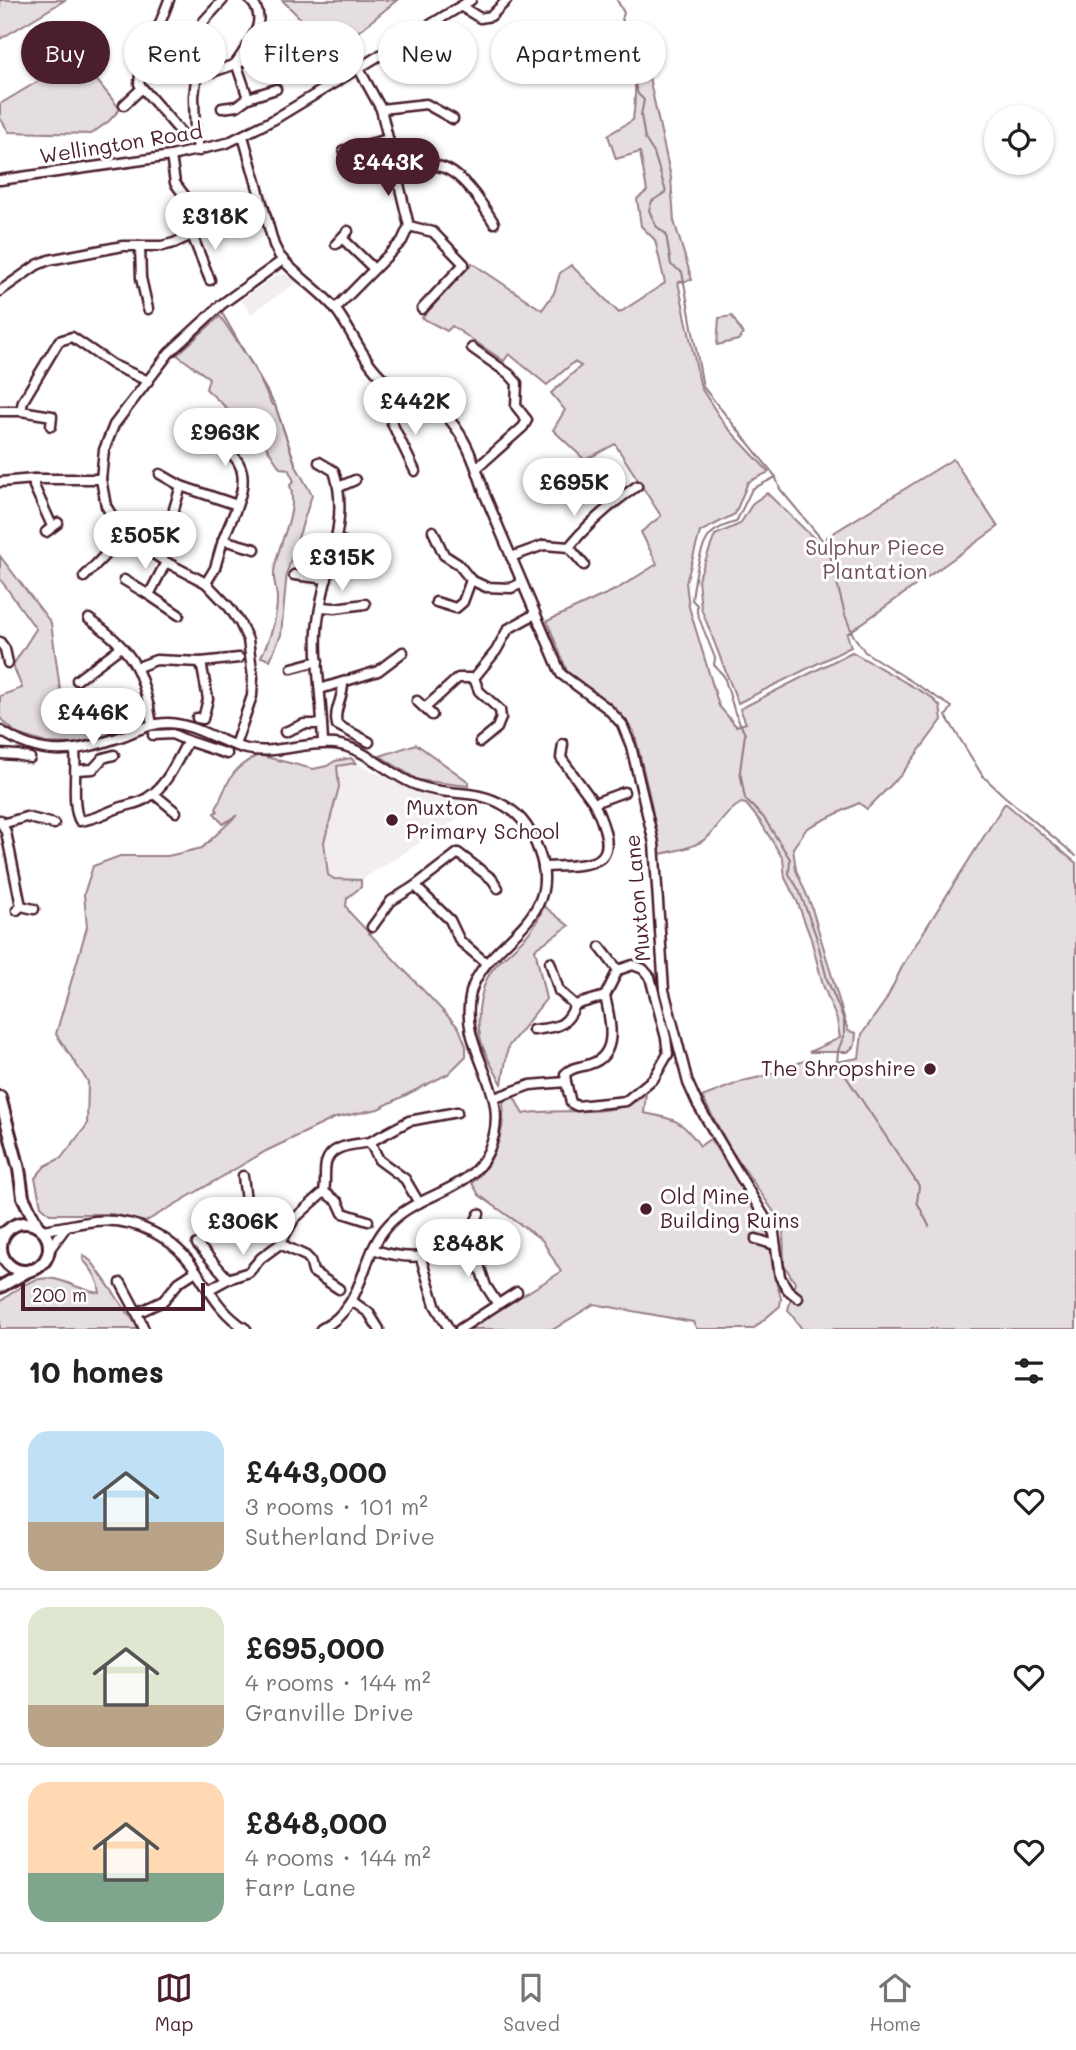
<!DOCTYPE html>
<html lang="en">
<head>
<meta charset="utf-8">
<style>
  :root { --surface:#fff; --page:#f2f2f2; --text:#222; --muted:#767676; --line:#e0e0e0; --accent:#4a1f2b }
  body { margin:0; font-family:Mali,sans-serif; background:var(--page); color:var(--text); height:100vh; display:flex; flex-direction:column; font-size:26px; white-space:nowrap }
  * { box-sizing:border-box; margin:0 }
  p { font-size:23px; color:var(--muted) }
  .icon { flex:none; width:38px; height:38px; fill:none; stroke:currentColor; stroke-width:2; stroke-linecap:round; stroke-linejoin:round }
  .map { position:relative; height:1329px; overflow:hidden }
  .sheet { display:flex; flex-direction:column; background:var(--surface); flex:1 }
  .sheet>* { flex:none }
  .hud { position:absolute; left:21px; top:21px; width:700px; height:63px; display:flex; gap:14px }
  .controls { position:absolute; left:984px; top:105px; display:grid; gap:14px }
  .controls a { display:grid; place-items:center; width:70px; height:70px; border-radius:50%; background:var(--surface); box-shadow:0 2px 5px #0004; font-size:35px }
  .scale { position:absolute; left:21px; bottom:18px; width:184px; box-sizing:border-box; padding-left:7px; border:4px solid #4a1f2b; border-top:0; font-size:19px; line-height:24px; white-space:nowrap; color:#4a1f2b; -webkit-text-stroke:5px #fff; paint-order:stroke }
  .price { position:absolute; translate:-50% -60px; padding:0 16px; border-radius:24px; background:#fff; color:#222; font-size:23px; line-height:46px; filter:drop-shadow(0 2px 4px #0008) }
  .price::after { content:''; position:absolute; left:50%; top:42px; width:21px; height:16px; margin-left:-10px; background:inherit; clip-path:polygon(0 0,100% 0,50% 100%) }
  .price.current { background:var(--accent); color:#fff }
  ul { padding:0; list-style:none }
  li { display:flex; align-items:center; gap:21px; height:175px; padding:0 28px }
  li+li { border-top:2px solid var(--line) }
  li span { display:grid; place-items:center; flex:none; width:196px; height:140px; border-radius:21px; color:#555 }
  li>.icon { margin-inline-start:auto }
  span .icon { width:84px; height:84px; fill:#fffc; stroke-width:1 }
  li b { font-size:30px }
  h2 { display:flex; justify-content:space-between; align-items:center; height:84px; padding:0 28px; font-size:30px }
  .tag { padding:0 24px; border-radius:32px; background:var(--surface); box-shadow:0 2px 5px #0004; font-size:24px; line-height:63px }
  .tag.current { background:var(--accent); color:#fff }
  .dock { display:flex; justify-content:space-around; align-items:center; height:98px; border-top:2px solid var(--line); background:var(--surface); font-size:19px; color:var(--muted) }
  .dock a { display:grid; justify-items:center; gap:4px }
  .dock .current { color:var(--accent) }
  .map>svg:first-child { display:block }
  .built { fill:#f2eeef }
  .green { fill:#e5dee0; stroke:#987e86; stroke-width:2 }
  .lines { fill:none; stroke-linecap:round; stroke-linejoin:round }
  .stream { stroke:#91787e; stroke-width:2 }
  .minor-casing { stroke:#4a1f2b; stroke-width:13 }
  .major-casing { stroke:#4a1f2b; stroke-width:16 }
  .minor { stroke:#fff; stroke-width:8 }
  .major { stroke:#fff; stroke-width:10 }
  .poi-dot { fill:#4a1f2b; stroke:#fff; stroke-width:2.5 }
  .labels { text-anchor:middle; stroke-width:6; stroke-linejoin:round; paint-order:stroke }
  .street-label { font-size:21px; fill:#4a1f2b; stroke:#fff }
  .park-label { font-size:21px; fill:#714f58; stroke:#fff }
  .poi-label { font-size:21px; fill:#4a1f2b; stroke:#fff; text-anchor:start }
</style>
</head>
<body>
<div class="map">
<svg width="1076" height="1329" viewBox="0 0 1076 1329">
  <rect width="100%" height="100%" fill="#fff"/>
  <filter id="ink" filterUnits="userSpaceOnUse"><feTurbulence type="fractalNoise" baseFrequency=".0143" numOctaves="2"/><feDisplacementMap in="SourceGraphic" scale="14" xChannelSelector="R" yChannelSelector="G"/><feConvolveMatrix kernelMatrix="1 2 1 2 8 2 1 2 1" color-interpolation-filters="sRGB"/></filter>
  <g filter="url(#ink)">
    <g class="built">
      <polygon points="288,274 297,282 251,314 241,300 277,275"/>
      <polygon points="356,763 414,791 431,796 463,800 457,817 453,822 361,880 334,879 328,875 324,842 339,787 337,766"/>
    </g>
    <g class="green">
      <polygon points="0,0 65,0 0,39"/>
      <polygon points="282,0 397,0 352,37 329,47"/>
      <path d="M638,27L671,178L674,221L692,280L678,282L701,388L725,425L769,472L748,482L735,514L700,532L686,583L689,607L719,706L736,726L746,723L740,709L852,652L931,697L940,706L942,720L900,776L867,809L859,803L807,828L793,848L796,870L811,905L848,1031L856,1033L855,1045L848,1052H809L840,1038L837,1020L823,985L811,939L797,901L785,878L783,859L760,821L746,804L741,803C727,811 720,824 709,836C698,847 675,851 660,854L650,798L634,731L615,710L569,676L547,621L617,589L657,564L641,532L661,516L615,444L585,460L553,430L565,410L551,393L581,366L574,362L547,385L509,354L504,361L452,326L447,331L422,318L472,263L542,310L554,293L560,273L571,265L619,313L665,283L655,240L641,226L637,199L647,191L640,152L616,159L608,135L633,120C637,92 635,61 627,34Z"/>
      <polygon points="82,55 91,73 120,109 109,121 91,134 9,132 0,118 0,104"/>
      <path d="M220,316L254,367L272,405H275L296,466L312,495L287,572L281,635L270,660L261,657C270,639 277,620 277,599C277,590 273,581 274,572C277,543 299,514 290,485L294,481L288,469L280,468L251,423L246,426L206,389L209,378L177,355Z"/>
      <polygon points="732,316 743,334 738,340 717,345 719,318"/>
      <polygon points="953,459 998,527 847,634 851,647 738,703 701,608 698,580 715,535 740,524 753,503 767,493 823,547 827,537"/>
      <polygon points="0,556 51,623 60,689 82,723 92,732 143,713 146,723 120,734 84,744 46,743 17,734 0,718 0,696 22,688 13,665 36,629 0,579"/>
      <polygon points="416,744 469,782 468,786 418,780 380,756"/>
      <path d="M258,755L313,769L327,766L335,761L351,758L356,763L337,766L339,787L324,842L328,875L334,879L361,880V887L347,898L346,906L350,913L459,1028L466,1046V1056L448,1074L378,1109L335,1118L266,1151L145,1222L112,1214H50L41,1206L35,1178L45,1166L61,1158L87,1125L88,1082L56,1034L87,927L84,894L93,866L120,856H168L202,848L237,815L223,824L214,813L218,811L216,809C228,782 230,769 258,755Z"/>
      <polygon points="1005,803 1076,863 1076,1329 802,1329 788,1310 795,1283 784,1265 783,1225 731,1150 702,1097 743,1081 769,1075 806,1060 830,1063 859,1058 862,1034 886,1000 904,963"/>
      <path d="M544,906L569,926L535,949L546,999L508,1047L502,1084C494,1070 485,1056 481,1041C475,1017 480,981 497,964C518,943 533,935 544,906Z"/>
      <path d="M646,1093L644,1113C675,1119 682,1120 700,1146L710,1139L768,1227L773,1271L781,1298L780,1306L753,1329H697L693,1322L594,1304L554,1329H468L561,1272L542,1240L479,1195L472,1183C494,1164 506,1131 503,1102L514,1097L523,1114C558,1106 620,1121 646,1093Z"/>
      <path d="M83,1255L92,1262L139,1329H0V1302C19,1287 37,1272 62,1281C76,1286 86,1291 100,1293C99,1279 92,1269 83,1260Z"/>
    </g>
    <g class="lines">
      <g class="stream">
        <path d="M617,0L624,13L622,19L634,42V81L638,94L644,100L641,115L645,139L654,153L666,192L652,201L649,210L656,226L666,234L671,265L682,272L703,387L776,477L752,489L736,522C727,525 718,527 711,534C699,546 694,583 692,600L697,605V613L715,658L714,665L724,676L735,713L745,734L740,771L745,799L764,818L790,859L789,874L799,890L816,936L827,979L844,1020V1035L838,1051L837,1063L919,1186L917,1202L929,1226"/>
        <polyline points="222,313 275,405 296,466"/>
        <polyline points="776,478 780,489 828,547 845,615 853,635 865,652 952,707 946,716 982,775 1003,795 1076,856"/>
      </g>
      <defs>
        <g id="minor">
          <polyline points="169,0 140,75 139,84 184,136 195,135 199,151"/>
          <polyline points="462,7 480,18 491,16 507,0"/>
          <path d="M236,63C248,44 271,20 250,0"/>
          <polyline points="236,63 248,98"/>
          <path d="M170,69C183,68 194,75 207,73C232,69 262,46 286,62L293,61L301,49L285,35"/>
          <polyline points="124,105 141,89"/>
          <polyline points="222,108 237,106 248,98 276,89"/>
          <polyline points="381,109 426,104 453,119"/>
          <polyline points="195,135 194,96 203,22 223,0"/>
          <path d="M243,136L274,245L279,255C295,276 321,290 337,311C353,333 364,363 386,381C396,389 412,392 424,399C460,418 474,459 485,495L561,674L607,708L622,724L631,746L654,843L664,990L688,1083L698,1105L774,1233L780,1277L788,1290L798,1298"/>
          <polyline points="344,150 351,166"/>
          <polyline points="171,156 175,183 187,199 186,206"/>
          <polyline points="347,156 361,146 388,139"/>
          <path d="M397,173C408,171 419,167 430,166C457,163 481,202 494,223"/>
          <polyline points="0,180 171,156 227,143 273,120 471,0"/>
          <polyline points="409,226 433,232 464,264 422,309"/>
          <polyline points="192,235 210,280"/>
          <polyline points="342,238 374,269"/>
          <polyline points="336,244 348,231"/>
          <polyline points="140,246 141,278 148,309"/>
          <polyline points="0,291 37,265 49,260 123,246 162,246 174,243 220,222 264,209"/>
          <polyline points="335,309 402,241 409,226 381,109 359,69"/>
          <polyline points="472,348 509,374 517,383 516,406 527,420 523,427 477,468"/>
          <polyline points="393,385 390,411 392,423 415,471"/>
          <polyline points="1,411 21,411"/>
          <polyline points="51,426 52,416 21,411 23,401 59,341 72,337 113,365 148,381"/>
          <path d="M212,435C219,443 229,450 236,459C254,481 231,518 223,540L255,549"/>
          <polyline points="210,449 218,441"/>
          <polyline points="160,474 181,486 237,505"/>
          <polyline points="34,479 101,479"/>
          <polyline points="0,482 34,479 34,486 52,526"/>
          <polyline points="339,487 355,480"/>
          <polyline points="174,509 181,486"/>
          <polyline points="433,531 444,555 458,564 471,580 486,587 511,588 522,583"/>
          <polyline points="46,532 58,523"/>
          <polyline points="335,539 373,552"/>
          <polyline points="511,557 544,545 569,547"/>
          <path d="M584,565L569,547C589,522 611,504 637,486"/>
          <polyline points="294,575 327,579"/>
          <polyline points="84,577 124,535"/>
          <polyline points="124,580 149,595 166,562"/>
          <polyline points="206,583 215,568 223,540"/>
          <polyline points="149,595 179,615"/>
          <polyline points="436,602 456,608 463,602 471,580"/>
          <polyline points="321,607 335,608 365,604"/>
          <path d="M89,619C134,650 144,673 152,725"/>
          <polyline points="0,642 5,649 8,663"/>
          <polyline points="138,667 156,660 201,662 239,658"/>
          <polyline points="292,668 318,661"/>
          <polyline points="77,680 121,647"/>
          <path d="M343,683C343,700 333,710 337,725L369,742"/>
          <polyline points="320,689 378,671 403,652"/>
          <polyline points="417,701 432,715"/>
          <polyline points="425,708 458,678 474,678"/>
          <polyline points="197,718 203,719 208,699 201,662"/>
          <polyline points="322,724 323,743"/>
          <polyline points="112,727 134,711 149,706"/>
          <path d="M0,730C43,760 77,752 123,736C138,730 152,723 168,723C196,724 220,743 247,749C276,755 306,741 335,744C367,748 389,776 419,786C449,797 476,788 505,806C523,816 532,832 539,852C565,923 485,940 471,992C456,1053 517,1090 488,1152C469,1193 420,1192 390,1223C358,1256 368,1305 321,1329"/>
          <path d="M285,732L304,724H322C321,693 315,662 317,631C320,577 352,525 334,471L319,462"/>
          <polyline points="153,735 172,734 188,741"/>
          <polyline points="480,742 497,728 501,718 500,710 479,691 474,678 496,651 508,629 535,614"/>
          <polyline points="563,744 561,758 594,803"/>
          <polyline points="235,745 252,696 253,677 248,640 240,623 229,607 206,583 166,562 124,535 106,506 101,479 104,450 114,425 169,353 222,304 283,260"/>
          <path d="M75,751C77,768 71,808 80,821C95,819 103,814 116,809C126,805 138,804 147,798C167,786 177,760 188,741L227,754"/>
          <polyline points="0,754 17,755 30,758"/>
          <polyline points="77,770 93,769 103,758 114,755"/>
          <polyline points="154,794 176,812"/>
          <polyline points="0,820 6,832 21,906"/>
          <polyline points="2,824 26,817 54,824"/>
          <path d="M543,867C601,865 623,865 594,803L624,792"/>
          <polyline points="17,910 21,906 34,909"/>
          <polyline points="372,927 391,901 415,886"/>
          <polyline points="550,962 559,991 575,1005 605,996 618,970 600,947"/>
          <polyline points="486,963 460,941 450,920 415,886 458,853 492,879 498,888"/>
          <path d="M533,1030C556,1027 566,1028 575,1005"/>
          <path d="M566,1082L565,1074C573,1066 580,1068 590,1064C620,1055 610,1019 605,996"/>
          <polyline points="495,1098 530,1085 566,1082 571,1103 577,1106 626,1101 654,1078 668,1054 666,1038 650,977 643,969 633,965 618,970"/>
          <polyline points="370,1142 409,1121 457,1112"/>
          <polyline points="243,1176 246,1201 277,1209 294,1219"/>
          <path d="M324,1192C326,1182 324,1173 326,1163C331,1144 355,1145 370,1142L379,1160L405,1179L419,1203"/>
          <polyline points="324,1192 338,1202 343,1213 368,1221"/>
          <path d="M42,1230C60,1228 77,1223 95,1221C136,1217 175,1238 197,1272C212,1295 222,1314 246,1329"/>
          <polyline points="0,1233 9,1229"/>
          <polyline points="756,1239 775,1245"/>
          <polyline points="459,1241 479,1265 486,1286 497,1303"/>
          <polyline points="197,1244 228,1279"/>
          <polyline points="280,1244 306,1256 310,1260 313,1272 339,1289"/>
          <path d="M373,1249C414,1264 460,1259 479,1214"/>
          <polyline points="0,1250 2,1252"/>
          <polyline points="49,1250 66,1227"/>
          <polyline points="421,1258 435,1305 449,1329"/>
          <polyline points="121,1283 137,1313 163,1301 179,1282 196,1271"/>
          <polyline points="208,1290 228,1279 249,1272 261,1258 280,1244 294,1219 324,1192"/>
          <polyline points="352,1301 369,1313 379,1329"/>
          <polyline points="137,1313 144,1329"/>
          <polyline points="460,1329 517,1292"/>
        </g>
        <g id="major">
          <polyline points="0,1097 19,1169 23,1197 38,1227"/>
          <circle cx="25" cy="1247" r="24"/>
          <polyline points="0,1287 30,1270"/>
        </g>
      </defs>
      <use href="#minor" class="minor-casing"/>
      <use href="#major" class="major-casing"/>
      <use href="#minor" class="minor"/>
      <use href="#major" class="major"/>
    </g>
  </g>
  <g class="poi-dot">
    <circle cx="392" cy="820" r="7"/>
    <circle cx="930" cy="1069" r="7"/>
    <circle cx="646" cy="1209" r="7"/>
  </g>
  <g class="labels">
    <g class="street-label">
      <text transform="translate(121 144) rotate(-9)" y="7">Wellington Road</text>
      <text transform="translate(638 898) rotate(-95)" y="7">Muxton Lane</text>
    </g>
    <g class="park-label">
      <text x="875" y="555">Sulphur Piece<tspan x="875" dy="24">Plantation</tspan></text>
    </g>
    <g class="poi-label">
      <text x="406" y="815">Muxton<tspan x="406" dy="24">Primary School</tspan></text>
      <text x="916" y="1076" text-anchor="end">The Shropshire</text>
      <text x="660" y="1204">Old Mine<tspan x="660" dy="24">Building Ruins</tspan></text>
    </g>
  </g>
</svg>
<div class="controls">
<a><svg class="icon" aria-label="locate" viewBox="0 0 24 24"><circle cx="12" cy="12" r="6"/><path d="M12 2v4M12 18v4M2 12h4M18 12h4"/></svg></a>
</div>
<div class="scale">200 m</div>
<b class="price current" style="left:388px;top:198px">£443K</b>
<b class="price" style="left:215px;top:252px">£318K</b>
<b class="price" style="left:415px;top:437px">£442K</b>
<b class="price" style="left:225px;top:468px">£963K</b>
<b class="price" style="left:574px;top:518px">£695K</b>
<b class="price" style="left:145px;top:571px">£505K</b>
<b class="price" style="left:342px;top:593px">£315K</b>
<b class="price" style="left:93px;top:748px">£446K</b>
<b class="price" style="left:243px;top:1257px">£306K</b>
<b class="price" style="left:468px;top:1279px">£848K</b>
<div class="hud">
<a class="tag current">Buy</a>
<a class="tag">Rent</a>
<a class="tag">Filters</a>
<a class="tag">New</a>
<a class="tag">Apartment</a>
</div>
</div>
<section class="sheet">
<h2>10 homes<svg class="icon" aria-label="filters" viewBox="0 0 24 24"><path d="M4 7h16M4 17h16"/><circle cx="9" cy="7" r="2"/><circle cx="15" cy="17" r="2"/></svg></h2>
<ul>
<li><span style="background:linear-gradient(#bfe0f5 65%,#b9a48a 0)"><svg class="icon" aria-label="home" viewBox="0 0 24 24"><path d="M3 11l9-7 9 7M6 9v11h12V9"/></svg></span><div><b>£443,000</b><p>3 rooms · 101 m²</p><p>Sutherland Drive</p></div><svg class="icon" aria-label="heart" viewBox="0 0 24 24"><path d="M12 20l-8-8c-3-5 5-10 8-4 3-6 11-1 8 4z"/></svg></li>
<li><span style="background:linear-gradient(#dfe7d0 70%,#b9a48a 0)"><svg class="icon" aria-label="home" viewBox="0 0 24 24"><path d="M3 11l9-7 9 7M6 9v11h12V9"/></svg></span><div><b>£695,000</b><p>4 rooms · 144 m²</p><p>Granville Drive</p></div><svg class="icon" aria-label="heart" viewBox="0 0 24 24"><path d="M12 20l-8-8c-3-5 5-10 8-4 3-6 11-1 8 4z"/></svg></li>
<li><span style="background:linear-gradient(#ffd9b3 65%,#7fa58c 0)"><svg class="icon" aria-label="home" viewBox="0 0 24 24"><path d="M3 11l9-7 9 7M6 9v11h12V9"/></svg></span><div><b>£848,000</b><p>4 rooms · 144 m²</p><p>Farr Lane</p></div><svg class="icon" aria-label="heart" viewBox="0 0 24 24"><path d="M12 20l-8-8c-3-5 5-10 8-4 3-6 11-1 8 4z"/></svg></li>
</ul>
</section>
<nav class="dock">
<a class="current"><svg class="icon" aria-label="map" viewBox="0 0 24 24"><path d="M3 6l6-2 6 2 6-2v14l-6 2-6-2-6 2zM9 4v14M15 6v14"/></svg>Map</a>
<a><svg class="icon" aria-label="saved" viewBox="0 0 24 24"><path d="M7 4h10v16l-5-4-5 4z"/></svg>Saved</a>
<a><svg class="icon" aria-label="home" viewBox="0 0 24 24"><path d="M3 11l9-7 9 7M6 9v11h12V9"/></svg>Home</a>
</nav>
</body>
</html>
